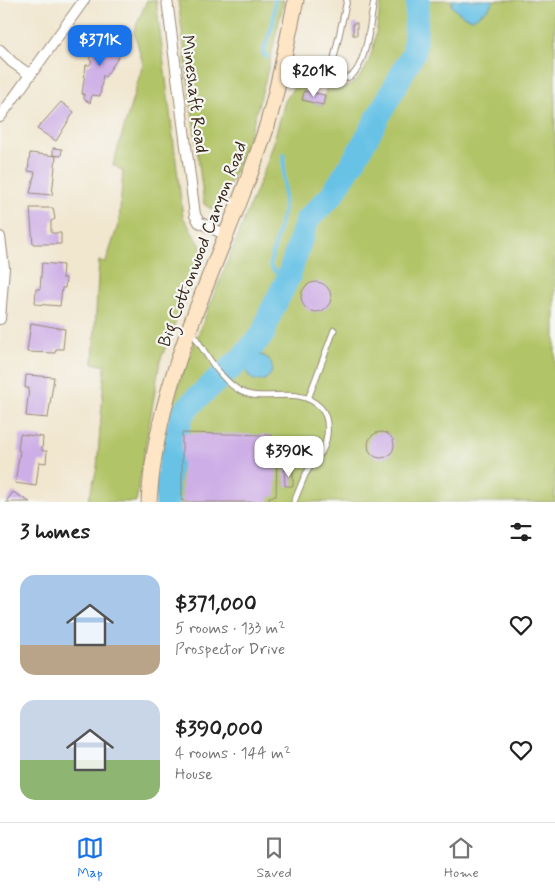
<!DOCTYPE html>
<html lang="en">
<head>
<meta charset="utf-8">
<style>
  :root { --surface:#fff; --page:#f2f2f2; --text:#222; --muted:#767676; --line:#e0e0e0; --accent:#1a73e8 }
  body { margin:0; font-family:Mynerve,sans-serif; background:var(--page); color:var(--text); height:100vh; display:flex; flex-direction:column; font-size:19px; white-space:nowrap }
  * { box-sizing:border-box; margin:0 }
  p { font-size:16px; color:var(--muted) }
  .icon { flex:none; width:28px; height:28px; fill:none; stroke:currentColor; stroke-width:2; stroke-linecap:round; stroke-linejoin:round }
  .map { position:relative; height:502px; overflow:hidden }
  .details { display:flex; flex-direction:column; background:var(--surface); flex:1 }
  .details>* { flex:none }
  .price { position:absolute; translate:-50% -42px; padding:0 11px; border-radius:10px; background:#fff; color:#222; font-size:16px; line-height:32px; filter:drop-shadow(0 1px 2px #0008) }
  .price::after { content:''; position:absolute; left:50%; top:30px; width:15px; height:11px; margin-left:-8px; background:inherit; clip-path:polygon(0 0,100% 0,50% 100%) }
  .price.active { background:var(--accent); color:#fff }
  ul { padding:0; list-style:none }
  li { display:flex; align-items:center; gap:15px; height:125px; padding:0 20px }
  li span { display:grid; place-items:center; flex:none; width:140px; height:100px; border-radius:15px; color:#555 }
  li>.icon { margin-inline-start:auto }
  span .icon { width:60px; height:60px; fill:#fffc; stroke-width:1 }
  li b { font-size:21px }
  h2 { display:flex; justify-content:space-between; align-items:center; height:60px; padding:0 20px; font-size:21px }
  .menu { display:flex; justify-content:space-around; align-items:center; height:70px; border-top:1px solid var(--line); background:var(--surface); font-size:14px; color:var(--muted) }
  .menu a { display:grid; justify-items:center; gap:2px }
  .menu .active { color:var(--accent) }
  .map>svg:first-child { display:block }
  .green { fill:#b2c467; stroke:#767742; fill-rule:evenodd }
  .water { fill:#68c2e6; stroke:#527682 }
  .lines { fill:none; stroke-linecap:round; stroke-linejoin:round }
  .stream { stroke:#68c2e6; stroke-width:4 }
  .river { stroke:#68c2e6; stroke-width:24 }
  .building { fill:#cdaee6 }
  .lane-casing { stroke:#968876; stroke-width:7 }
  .street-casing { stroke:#968876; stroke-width:12 }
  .secondary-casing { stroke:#968876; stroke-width:17 }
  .lane { stroke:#fff; stroke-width:5 }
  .street { stroke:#fff; stroke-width:10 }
  .secondary { stroke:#fde5c5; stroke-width:15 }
  .labels { text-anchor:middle; stroke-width:4.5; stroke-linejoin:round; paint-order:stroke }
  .street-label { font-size:18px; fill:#3b2a1e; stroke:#f6f6f2 }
</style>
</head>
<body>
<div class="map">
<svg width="555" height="502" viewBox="0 0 555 502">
  <rect width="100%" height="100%" fill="#f6f6f2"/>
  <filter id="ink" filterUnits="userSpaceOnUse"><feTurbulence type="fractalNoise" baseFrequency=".02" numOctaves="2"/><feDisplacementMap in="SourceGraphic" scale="10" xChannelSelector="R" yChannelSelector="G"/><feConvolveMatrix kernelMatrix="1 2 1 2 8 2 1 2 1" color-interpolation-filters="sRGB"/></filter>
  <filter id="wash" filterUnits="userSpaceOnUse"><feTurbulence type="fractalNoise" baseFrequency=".0096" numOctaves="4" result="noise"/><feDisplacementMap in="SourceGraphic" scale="20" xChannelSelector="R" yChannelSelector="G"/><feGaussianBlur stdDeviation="1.12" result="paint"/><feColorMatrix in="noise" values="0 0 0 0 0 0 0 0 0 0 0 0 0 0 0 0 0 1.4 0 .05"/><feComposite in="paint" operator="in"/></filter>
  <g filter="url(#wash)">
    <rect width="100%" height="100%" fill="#f1e6ce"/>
    <g class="green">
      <polygon points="147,0 156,0 183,217 204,251 160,361 136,502 88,502 97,468 105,366 93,363 99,261 106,262 119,222 123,171 113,165 143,64 134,31"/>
      <path d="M178,0H284C267,73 254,141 218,207L211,209L204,204Z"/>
      <path d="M382,0H452V7L465,17L488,9L494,0H555V502H159L166,431L181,377L269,158L285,101L294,87L305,85L302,100L323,105L326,89C375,94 374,35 382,0ZM262,355L269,359L256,380L249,375L250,359Z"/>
    </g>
    <g class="water">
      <polygon points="452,0 494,0 488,9 473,19 465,17 452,7"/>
      <circle cx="259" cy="368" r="13"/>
    </g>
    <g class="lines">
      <g class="stream">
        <polyline points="267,57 263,53 273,23 275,0"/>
        <polyline points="284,154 284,209 270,265 274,271 289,275"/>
      </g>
      <polyline class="river" points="167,502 167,483 173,447 182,414 196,399 240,360 263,334 270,314 288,278 307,220 332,195 356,157 414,52 418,0"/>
    </g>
    <g id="blocks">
      <g class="building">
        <rect x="353" y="23" width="4" height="12"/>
        <polygon points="110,36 124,46 118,53 120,55 105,77 103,75 100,96 92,95 90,103 84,99 84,94 82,94 86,65 90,65 92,61 89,59 100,43 103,45"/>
        <polygon points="304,91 325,95 323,105 302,100"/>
        <polygon points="61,102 74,112 56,141 37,129"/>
        <polygon points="53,148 62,149 61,156 53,155"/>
        <polygon points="30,153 56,156 52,195 30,193 35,172 28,171"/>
        <polygon points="30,208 53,208 55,219 51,221 51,233 61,233 61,244 33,244"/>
        <polygon points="42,263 63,265 62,278 66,278 65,288 62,288 60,306 35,304 36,289 40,289"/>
        <circle cx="316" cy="297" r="15"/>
        <polygon points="31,323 65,329 63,349 56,349 55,353 27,352"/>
        <polygon points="26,375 54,377 48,418 26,416 29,388 25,388"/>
        <circle cx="381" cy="445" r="13"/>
        <polygon points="182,433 272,435 271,444 290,444 290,456 277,456 276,496 269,497 269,502 182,502"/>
        <polygon points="20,434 43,437 42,451 47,451 46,463 39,462 36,486 15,483 20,451 18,450"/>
        <polygon points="284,470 293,470 293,486 285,486"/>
        <polygon points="13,492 30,502 6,502"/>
      </g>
    </g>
  </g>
  <g filter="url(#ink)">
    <use href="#blocks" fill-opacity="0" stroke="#968876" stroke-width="1"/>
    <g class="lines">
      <defs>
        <g id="lane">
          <path d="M284,67C303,71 327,80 346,78C366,75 371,17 374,0"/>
          <polyline points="330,76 347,0"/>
          <path d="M192,332C205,352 217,375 237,389C262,406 296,383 320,407C332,419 329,450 314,459C307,463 300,463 292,462"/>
          <polyline points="308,399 334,330"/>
          <polyline points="294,502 305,475 316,458"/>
        </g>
        <g id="street">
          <polyline points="167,0 195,215 199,222 224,234"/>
          <polyline points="0,50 12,62 30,75"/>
          <polyline points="0,117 84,0"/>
          <polyline points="0,237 4,268 0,319"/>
        </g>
        <path id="secondary" d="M149,502C157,370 224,256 265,132C279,89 286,44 296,0"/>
      </defs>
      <use href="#lane" class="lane-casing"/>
      <use href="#street" class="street-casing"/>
      <use href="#secondary" class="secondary-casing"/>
      <use href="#lane" class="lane"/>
      <use href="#street" class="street"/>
      <use href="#secondary" class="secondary"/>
    </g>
  </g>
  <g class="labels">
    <g class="street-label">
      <text transform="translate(195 94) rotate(83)" y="6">Mineshaft Road</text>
      <text transform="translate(202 244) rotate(-69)" y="6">Big Cottonwood Canyon Road</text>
    </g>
  </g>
</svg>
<b class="price active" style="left:100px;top:67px">$371K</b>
<b class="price" style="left:314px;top:98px">$201K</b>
<b class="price" style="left:289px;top:478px">$390K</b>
</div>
<section class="details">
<h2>3 homes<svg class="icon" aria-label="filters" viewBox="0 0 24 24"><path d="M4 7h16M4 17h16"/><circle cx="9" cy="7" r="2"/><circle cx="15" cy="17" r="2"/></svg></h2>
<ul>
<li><span style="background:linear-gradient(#a9c7e8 70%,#b9a48a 0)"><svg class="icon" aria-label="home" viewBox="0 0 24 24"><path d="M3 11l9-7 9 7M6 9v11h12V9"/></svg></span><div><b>$371,000</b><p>5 rooms · 133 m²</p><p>Prospector Drive</p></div><svg class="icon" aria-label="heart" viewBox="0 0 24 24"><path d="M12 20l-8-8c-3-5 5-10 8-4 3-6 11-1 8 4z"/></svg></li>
<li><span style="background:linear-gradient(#c9d6e8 60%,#8fb573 0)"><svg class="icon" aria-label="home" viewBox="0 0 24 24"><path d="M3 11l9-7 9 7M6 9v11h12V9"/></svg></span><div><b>$390,000</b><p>4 rooms · 144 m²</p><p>House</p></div><svg class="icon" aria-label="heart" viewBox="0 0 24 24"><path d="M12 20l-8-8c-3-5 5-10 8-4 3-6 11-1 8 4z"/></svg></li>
</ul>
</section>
<nav class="menu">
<a class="active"><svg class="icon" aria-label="map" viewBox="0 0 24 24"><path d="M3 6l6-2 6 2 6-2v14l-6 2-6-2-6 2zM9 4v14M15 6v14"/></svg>Map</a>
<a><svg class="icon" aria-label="saved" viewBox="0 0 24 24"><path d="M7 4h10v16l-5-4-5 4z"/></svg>Saved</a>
<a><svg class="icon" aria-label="home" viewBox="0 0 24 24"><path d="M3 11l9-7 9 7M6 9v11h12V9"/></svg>Home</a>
</nav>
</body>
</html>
